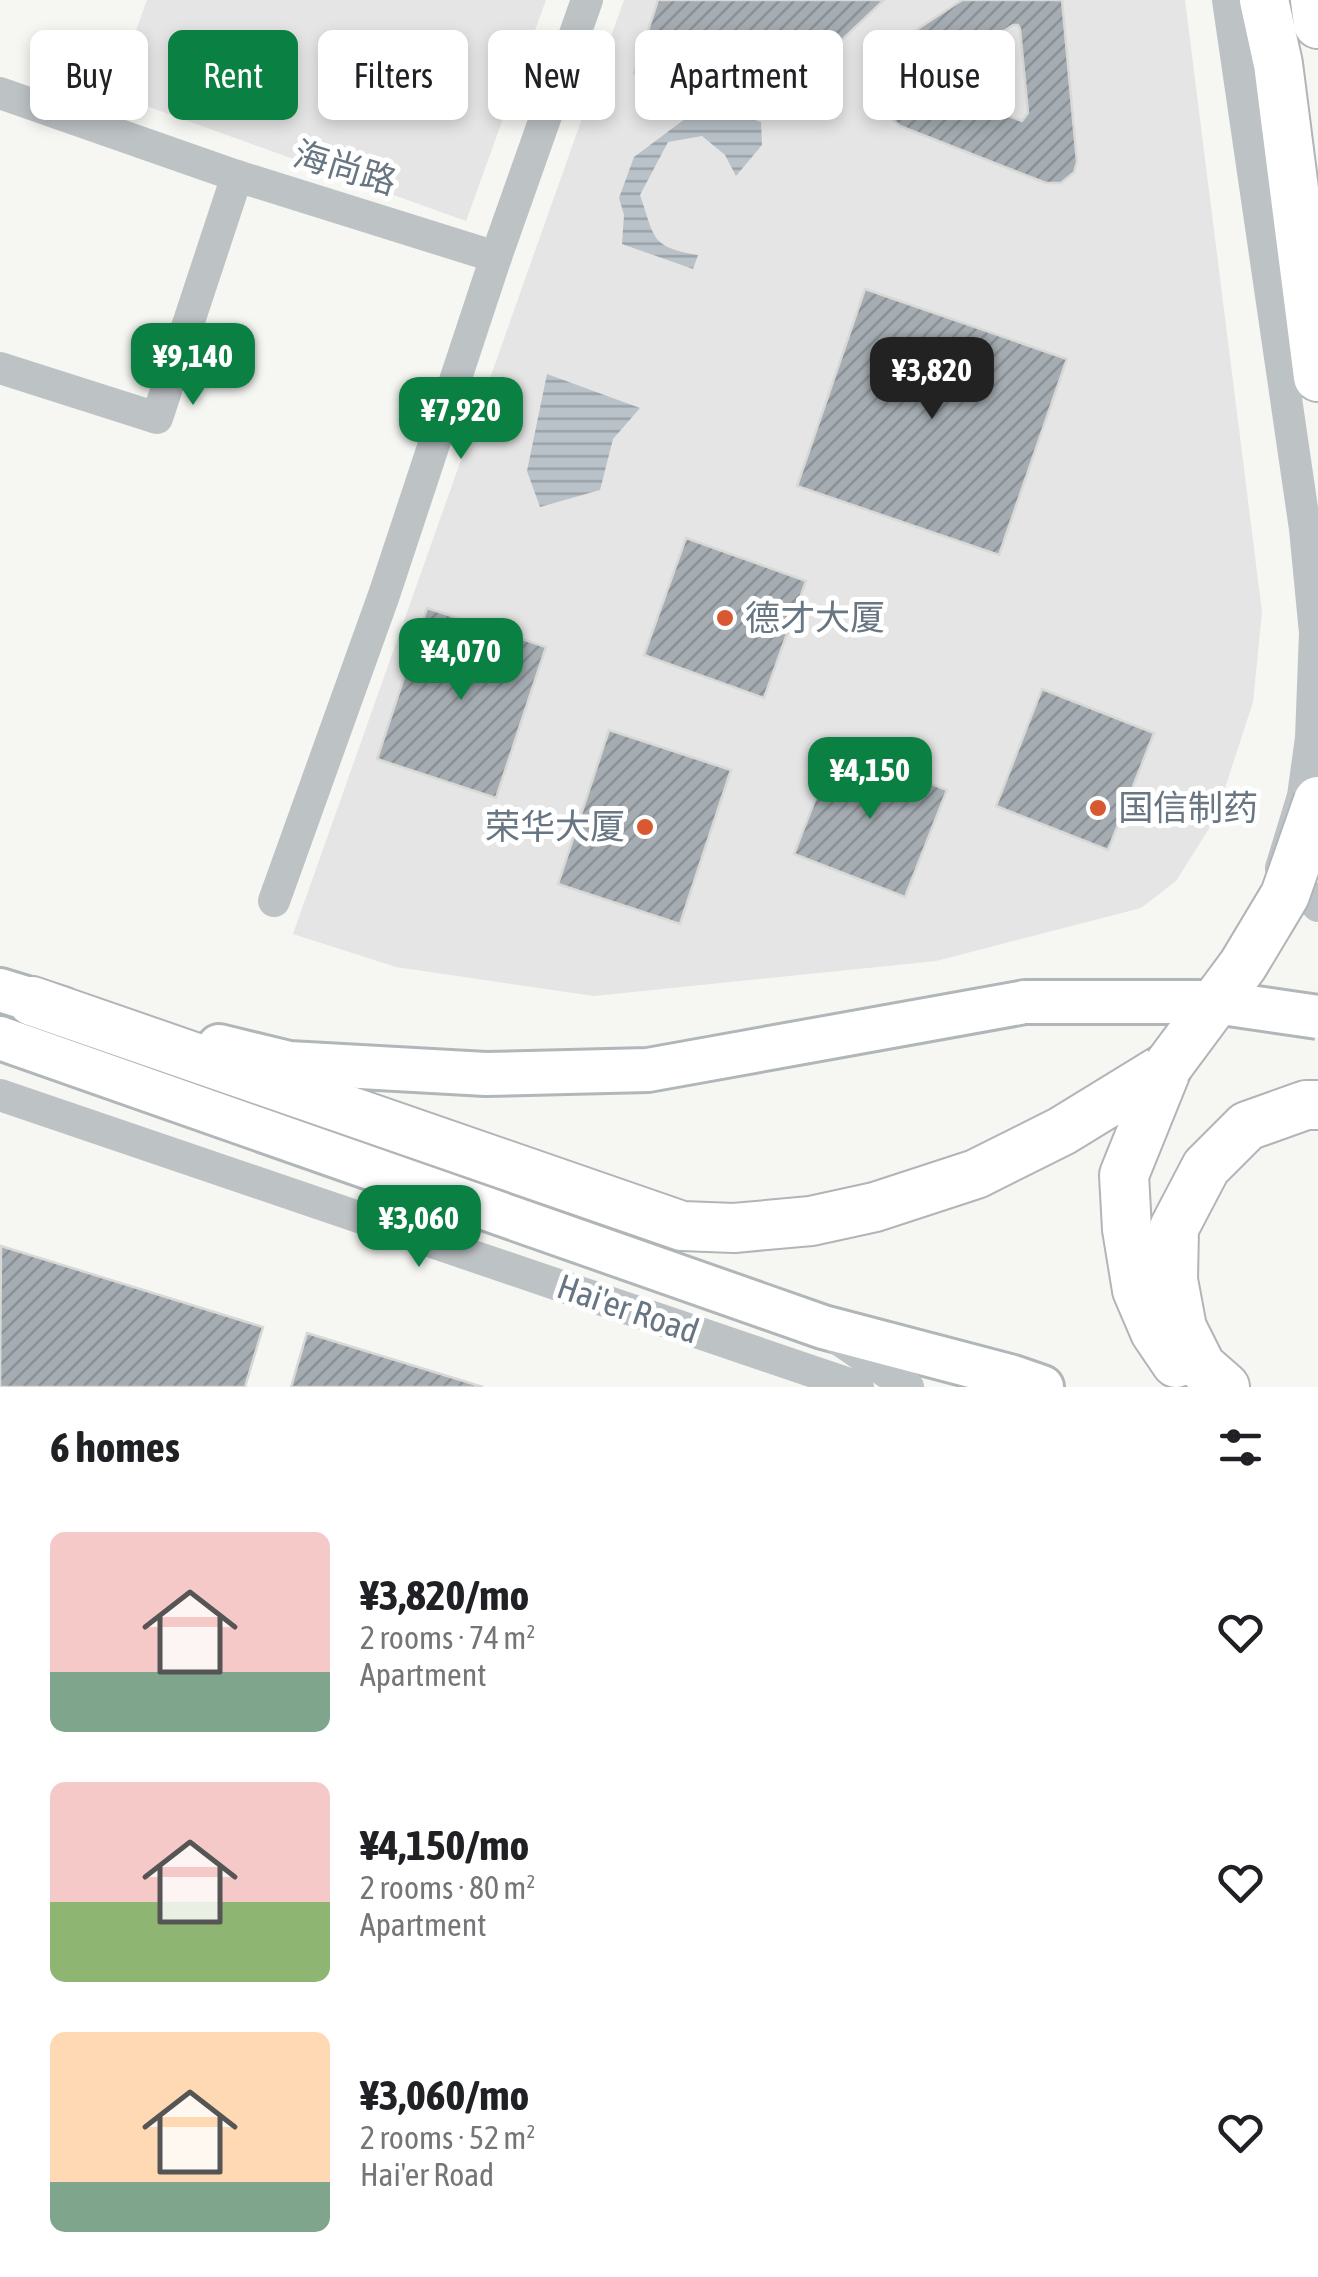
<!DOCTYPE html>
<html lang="en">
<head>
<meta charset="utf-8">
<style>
  :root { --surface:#fff; --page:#f2f2f2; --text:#202124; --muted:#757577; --accent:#0b8043 }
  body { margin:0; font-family:"Asap Condensed","Noto Sans SC",sans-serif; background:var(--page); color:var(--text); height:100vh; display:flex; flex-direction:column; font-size:38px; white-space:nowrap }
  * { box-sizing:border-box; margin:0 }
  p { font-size:32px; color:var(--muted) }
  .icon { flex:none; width:55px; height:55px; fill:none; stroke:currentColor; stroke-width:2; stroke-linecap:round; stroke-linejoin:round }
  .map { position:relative; height:1387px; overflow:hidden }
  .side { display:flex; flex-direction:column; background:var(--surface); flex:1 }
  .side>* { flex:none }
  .guide { position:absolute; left:30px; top:30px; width:1260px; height:90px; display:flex; gap:20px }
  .price { position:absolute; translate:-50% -85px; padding:0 22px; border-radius:20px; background:var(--accent); color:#fff; font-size:32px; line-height:65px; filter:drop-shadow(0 2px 5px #0008) }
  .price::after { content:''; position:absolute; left:50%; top:60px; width:30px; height:22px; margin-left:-15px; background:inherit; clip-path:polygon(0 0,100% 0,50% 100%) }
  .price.active { background:#222; color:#fff }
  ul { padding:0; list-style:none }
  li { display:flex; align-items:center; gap:30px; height:250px; padding:0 50px }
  li span { display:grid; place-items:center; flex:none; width:280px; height:200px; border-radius:15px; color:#555 }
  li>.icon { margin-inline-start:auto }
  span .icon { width:120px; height:120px; fill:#fffc; stroke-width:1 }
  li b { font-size:42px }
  h2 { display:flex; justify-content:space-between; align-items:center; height:120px; padding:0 50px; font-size:42px }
  .chip { padding:0 35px; border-radius:15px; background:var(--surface); box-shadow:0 5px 15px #0003; font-size:35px; line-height:90px }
  .chip.active { background:var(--accent); color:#fff }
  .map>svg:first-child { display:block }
  .built { fill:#e4e5e4 }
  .water { fill:url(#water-rules) }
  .building { fill:url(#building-hatch); stroke:#d8d8d6; stroke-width:2.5; fill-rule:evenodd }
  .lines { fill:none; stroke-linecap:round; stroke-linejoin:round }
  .major-casing { stroke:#b1b6b9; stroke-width:48 }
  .highway-casing { stroke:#b1b5b8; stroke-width:52 }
  .minor { stroke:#bdc2c5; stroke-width:32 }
  .major { stroke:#fff; stroke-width:42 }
  .highway { stroke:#fff; stroke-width:48 }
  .major-bridge-casing { stroke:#b1b6b9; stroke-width:48; stroke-linecap:butt }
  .highway-bridge-casing { stroke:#b1b5b8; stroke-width:52; stroke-linecap:butt }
  .major-bridge { stroke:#fff; stroke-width:42 }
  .highway-bridge { stroke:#fff; stroke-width:48 }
  .poi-dot { fill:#d85931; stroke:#fff; stroke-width:4 }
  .labels { text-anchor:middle; stroke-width:10; stroke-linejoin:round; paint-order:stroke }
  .street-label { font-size:35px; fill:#677682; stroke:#fff }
  .poi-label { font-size:35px; fill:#677682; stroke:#fff; text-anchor:start }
</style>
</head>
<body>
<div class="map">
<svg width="1318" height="1387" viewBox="0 0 1318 1387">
  <defs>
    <pattern id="water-rules" width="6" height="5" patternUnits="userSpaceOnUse" patternTransform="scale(2.5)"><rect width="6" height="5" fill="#b9c2c8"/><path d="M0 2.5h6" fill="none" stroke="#9aa2a8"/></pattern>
    <pattern id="building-hatch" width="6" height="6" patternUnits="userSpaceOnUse" patternTransform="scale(2.5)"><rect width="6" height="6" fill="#a5adb2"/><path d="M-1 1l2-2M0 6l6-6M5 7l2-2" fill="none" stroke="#8a9196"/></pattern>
  </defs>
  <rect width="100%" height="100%" fill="#f6f6f3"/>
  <g class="built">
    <polygon points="147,0 546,0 466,221 113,94"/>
    <polygon points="624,0 1185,0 1262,612 1253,702 1215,819 1176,881 1141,908 936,961 594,996 396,967 293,934"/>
  </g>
  <g class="water">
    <path d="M705,104L761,122L762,145L736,176L725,155L702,136L668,142L640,195C655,238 650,247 698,255L693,269L622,244L624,215L619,198L634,157Z"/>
    <polygon points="547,374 640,408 613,439 600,490 540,507 527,471"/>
  </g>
  <g class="building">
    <polygon points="658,0 884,0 771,107 761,115 753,116 634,73"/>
    <path d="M962,0H1062L1077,162L1074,172L1061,183H1046L900,126L888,116L881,104L876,86V74L882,58L890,47ZM1013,25H1018L1020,29L1028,113L1022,121L940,91L934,86L933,79L936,75Z"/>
    <polygon points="865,289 1067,359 999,555 797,486"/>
    <polygon points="686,538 806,581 764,698 644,655"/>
    <polygon points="427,608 546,647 496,798 377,759"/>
    <polygon points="1042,689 1154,733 1108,850 996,806"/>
    <polygon points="609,730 731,770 680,924 558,884"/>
    <polygon points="836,746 947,790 905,897 794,854"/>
    <polygon points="1,1246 263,1327 245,1387 0,1387"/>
    <polygon points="307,1333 483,1387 291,1387"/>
  </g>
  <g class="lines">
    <defs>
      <g id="major">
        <polyline points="0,990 62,1009"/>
        <polyline points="0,1038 823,1327 1013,1377 1042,1387"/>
        <polyline points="219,1046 289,1063 486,1074 648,1070 1025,1002"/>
      </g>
      <g id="highway">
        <polyline points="1264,0 1278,64 1318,377"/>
        <polyline points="1315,0 1318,24"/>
        <polyline points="32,1001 682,1226 734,1228 811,1221 875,1207 976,1174 1062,1131 1168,1066"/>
        <polyline points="1168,1066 1124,1175 1127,1229 1137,1290 1155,1332 1176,1363"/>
        <polyline points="1225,1387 1201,1366 1182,1328 1173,1280 1174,1228 1206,1167 1247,1126 1306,1105 1318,1105"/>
      </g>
    </defs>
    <use href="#major" class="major-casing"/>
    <use href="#highway" class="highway-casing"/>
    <g class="minor">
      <polyline points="1228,0 1305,529 1315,633 1311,738 1303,796 1281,868 1318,906"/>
      <polyline points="0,93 237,176 496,257"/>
      <polyline points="0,368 157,418 237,176"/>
      <polyline points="274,901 384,595 496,257 587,0"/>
      <polyline points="0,1095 858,1387"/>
      <polyline points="834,1336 908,1387"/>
    </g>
    <use href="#major" class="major"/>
    <use href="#highway" class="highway"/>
    <defs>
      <polyline id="major-bridge" points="1025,1002 1215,1002 1318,1017"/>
      <polyline id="highway-bridge" points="1168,1066 1243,965 1285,895 1318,801"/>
    </defs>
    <use href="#major-bridge" class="major-bridge-casing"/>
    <use href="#highway-bridge" class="highway-bridge-casing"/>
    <use href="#major-bridge" class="major-bridge"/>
    <use href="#highway-bridge" class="highway-bridge"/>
  </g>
  <g class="poi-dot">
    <circle cx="725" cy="618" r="10"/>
    <circle cx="1098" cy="808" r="10"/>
    <circle cx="645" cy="827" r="10"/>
  </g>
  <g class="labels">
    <g class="street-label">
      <text transform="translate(345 168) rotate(17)" y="12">海尚路</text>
      <text transform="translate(628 1309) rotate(19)" y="12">Hai'er Road</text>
    </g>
    <g class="poi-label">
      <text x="745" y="630">德才大厦</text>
      <text x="1118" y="820">国信制药</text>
      <text x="625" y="839" text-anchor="end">荣华大厦</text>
    </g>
  </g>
</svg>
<b class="price" style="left:193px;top:408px">¥9,140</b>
<b class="price active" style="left:932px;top:422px">¥3,820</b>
<b class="price" style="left:461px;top:462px">¥7,920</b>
<b class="price" style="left:461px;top:703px">¥4,070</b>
<b class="price" style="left:870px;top:822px">¥4,150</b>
<b class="price" style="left:419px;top:1270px">¥3,060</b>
<div class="guide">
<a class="chip">Buy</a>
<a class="chip active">Rent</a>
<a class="chip">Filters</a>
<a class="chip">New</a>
<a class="chip">Apartment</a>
<a class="chip">House</a>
</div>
</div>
<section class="side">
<h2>6 homes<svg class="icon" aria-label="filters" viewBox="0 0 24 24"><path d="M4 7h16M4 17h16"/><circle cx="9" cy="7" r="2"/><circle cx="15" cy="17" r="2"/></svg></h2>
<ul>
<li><span style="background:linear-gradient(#f6c9c9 70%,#7fa58c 0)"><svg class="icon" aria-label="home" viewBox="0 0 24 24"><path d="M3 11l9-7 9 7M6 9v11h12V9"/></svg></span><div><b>¥3,820/mo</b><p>2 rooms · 74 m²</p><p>Apartment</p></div><svg class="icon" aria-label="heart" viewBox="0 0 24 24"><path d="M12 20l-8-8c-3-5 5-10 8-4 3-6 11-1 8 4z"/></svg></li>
<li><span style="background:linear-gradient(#f6c9c9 60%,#8fb573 0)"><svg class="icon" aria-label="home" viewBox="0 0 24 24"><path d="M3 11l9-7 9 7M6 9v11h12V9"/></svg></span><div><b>¥4,150/mo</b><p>2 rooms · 80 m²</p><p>Apartment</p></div><svg class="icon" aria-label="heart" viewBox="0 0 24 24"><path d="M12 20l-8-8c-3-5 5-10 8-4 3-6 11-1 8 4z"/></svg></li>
<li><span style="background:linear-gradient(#ffd9b3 75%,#7fa58c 0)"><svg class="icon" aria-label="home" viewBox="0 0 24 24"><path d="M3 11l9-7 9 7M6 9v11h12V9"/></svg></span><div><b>¥3,060/mo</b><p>2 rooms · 52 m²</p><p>Hai'er Road</p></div><svg class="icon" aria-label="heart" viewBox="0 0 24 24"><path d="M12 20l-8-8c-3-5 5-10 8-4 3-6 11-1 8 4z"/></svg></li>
</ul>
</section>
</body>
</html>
